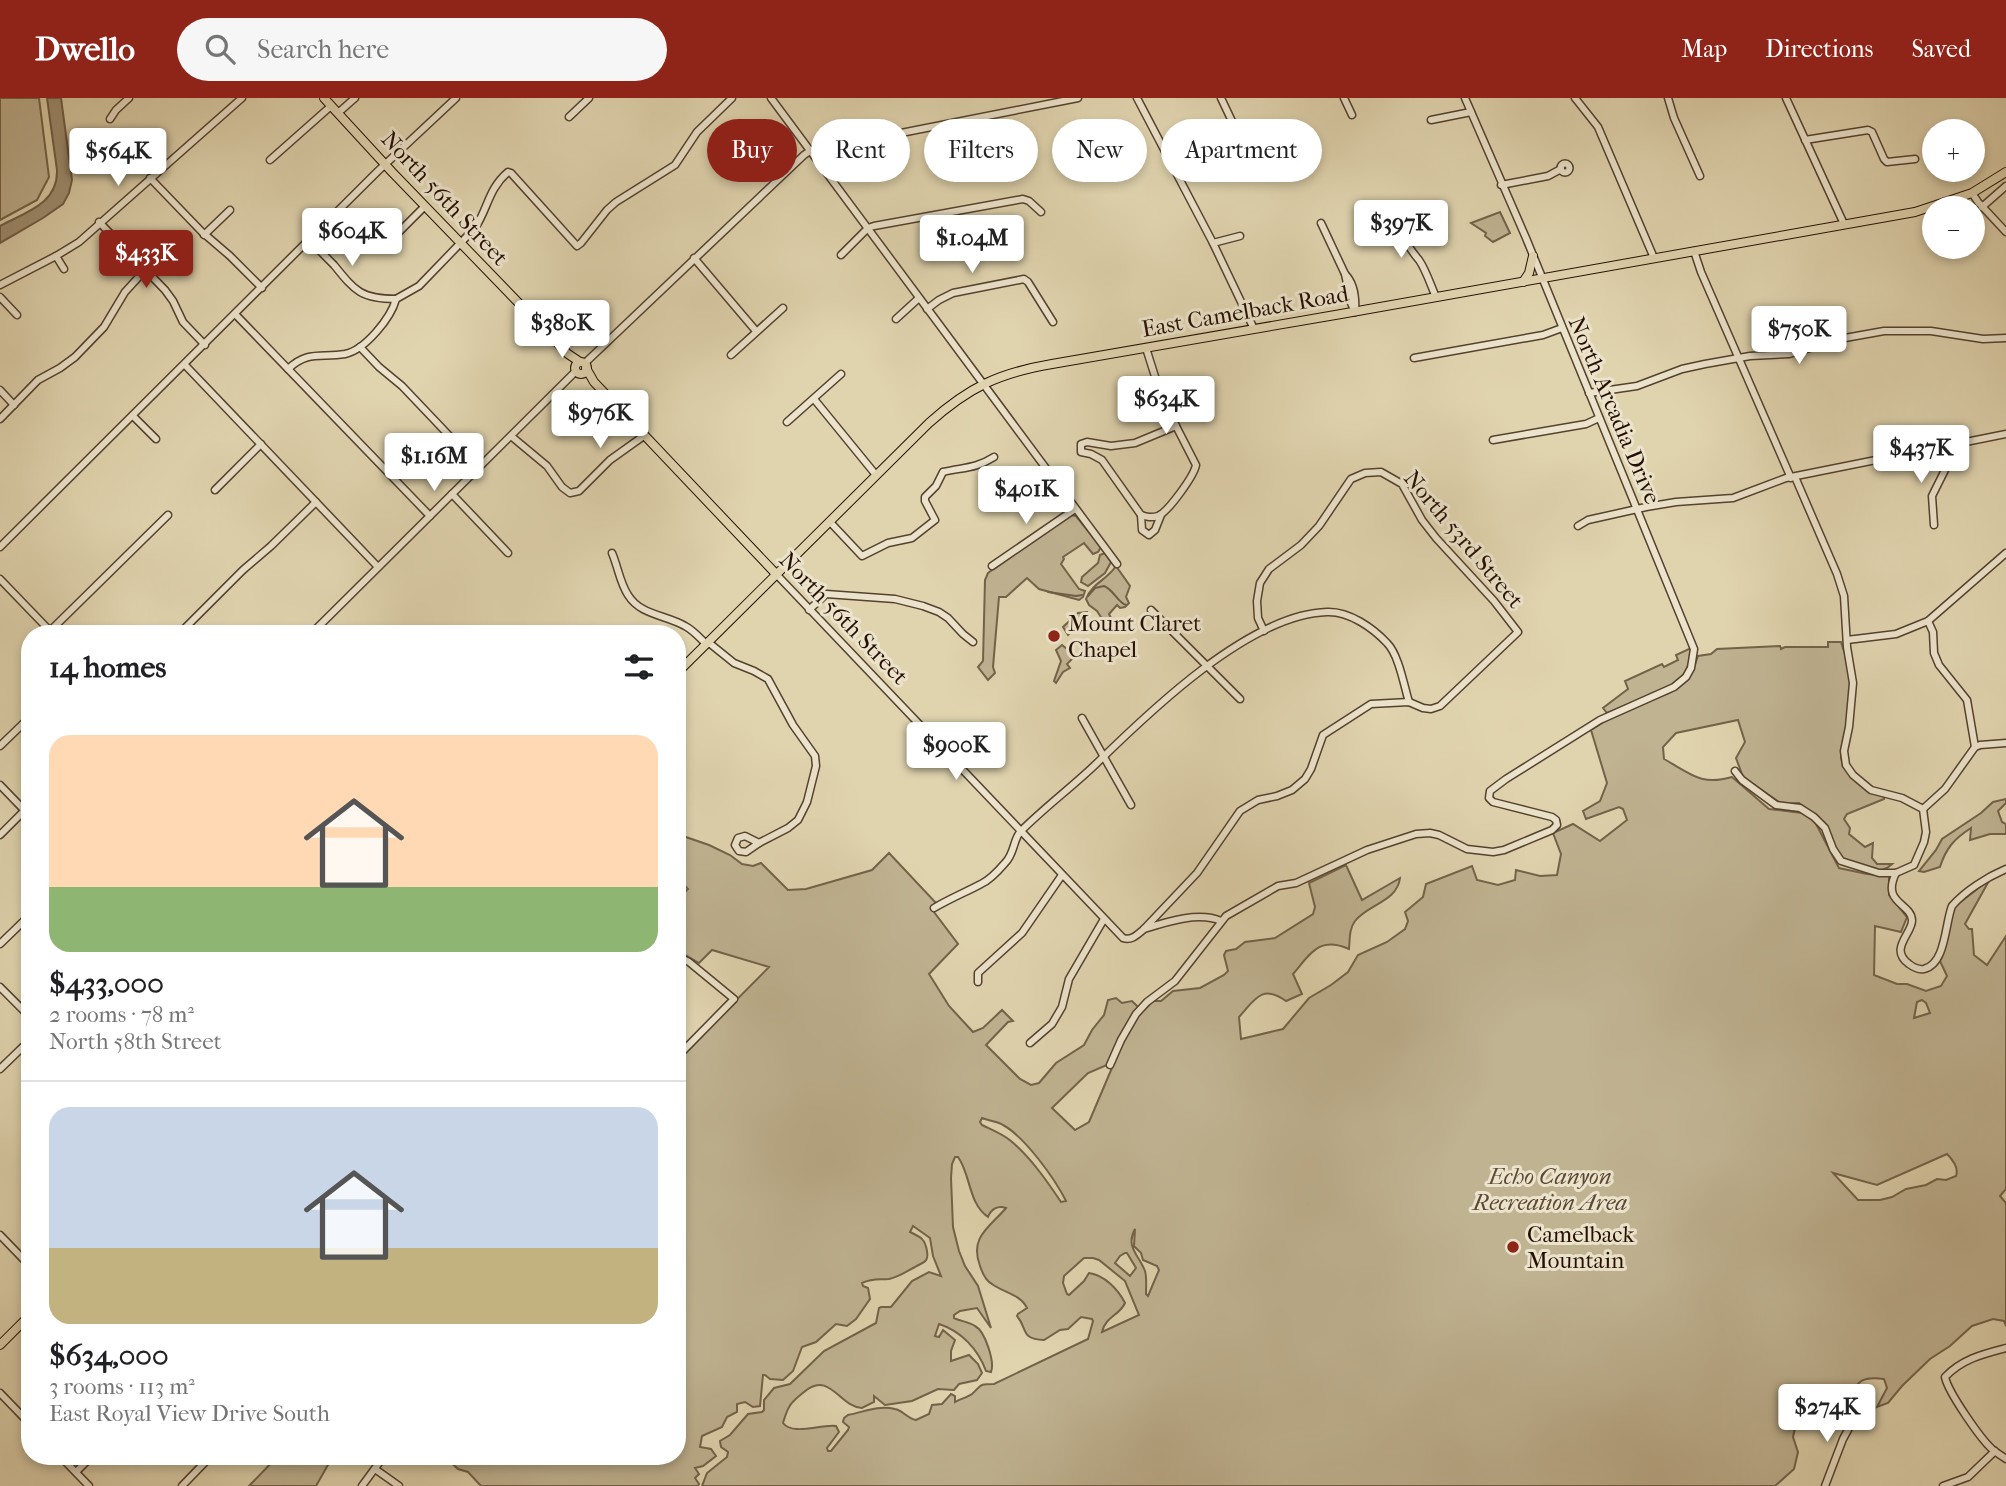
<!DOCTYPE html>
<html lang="en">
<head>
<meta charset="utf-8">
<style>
  :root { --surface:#fff; --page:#f6f6f6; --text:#202124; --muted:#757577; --line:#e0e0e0; --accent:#8f2418 }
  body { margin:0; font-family:"IM FELL French Canon",serif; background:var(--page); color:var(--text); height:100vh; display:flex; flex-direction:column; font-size:26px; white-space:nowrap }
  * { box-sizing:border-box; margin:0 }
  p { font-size:23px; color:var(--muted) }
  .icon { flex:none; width:38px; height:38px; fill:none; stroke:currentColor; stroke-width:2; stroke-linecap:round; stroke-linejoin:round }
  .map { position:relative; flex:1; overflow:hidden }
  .drawer { position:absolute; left:21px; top:527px; width:665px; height:840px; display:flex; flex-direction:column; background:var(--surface); border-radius:28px; box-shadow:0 4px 10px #0003 }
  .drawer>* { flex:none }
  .guide { position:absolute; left:707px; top:21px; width:665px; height:63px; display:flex; gap:14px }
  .controls { position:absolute; left:1922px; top:21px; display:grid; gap:14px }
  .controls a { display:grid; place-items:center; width:63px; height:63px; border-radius:50%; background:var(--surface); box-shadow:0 4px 10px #0003; font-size:35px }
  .price { position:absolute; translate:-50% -60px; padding:0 16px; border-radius:7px; background:#fff; color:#222; font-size:23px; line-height:46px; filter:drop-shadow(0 2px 4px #0008) }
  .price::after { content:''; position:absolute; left:50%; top:42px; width:21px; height:16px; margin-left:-10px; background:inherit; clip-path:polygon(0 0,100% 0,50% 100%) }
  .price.current { background:var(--accent); color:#fff }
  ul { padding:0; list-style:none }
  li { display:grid; align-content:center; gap:14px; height:371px; padding:0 28px }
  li+li { border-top:2px solid var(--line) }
  li span { display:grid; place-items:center; height:217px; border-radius:21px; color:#555 }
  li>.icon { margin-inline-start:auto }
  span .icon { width:126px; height:126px; fill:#fffc; stroke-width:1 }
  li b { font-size:30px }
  h2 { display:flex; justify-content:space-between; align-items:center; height:84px; padding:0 28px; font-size:30px }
  .pill { padding:0 24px; border-radius:32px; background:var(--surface); box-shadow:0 4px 10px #0003; font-size:24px; line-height:63px }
  .pill.current { background:var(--accent); color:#fff }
  header { display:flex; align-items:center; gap:42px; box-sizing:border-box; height:98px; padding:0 35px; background:var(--accent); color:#fff }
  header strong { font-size:33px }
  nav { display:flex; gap:38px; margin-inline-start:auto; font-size:24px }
  .search { width:490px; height:63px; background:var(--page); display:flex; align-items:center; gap:18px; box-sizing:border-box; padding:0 24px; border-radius:38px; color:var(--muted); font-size:26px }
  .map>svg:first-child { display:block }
  .green { fill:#c0b392; stroke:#73624a; stroke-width:2; fill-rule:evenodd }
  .water { fill:#a19175; stroke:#705d47; stroke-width:2 }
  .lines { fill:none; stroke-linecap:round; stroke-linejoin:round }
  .stream { stroke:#705d47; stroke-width:2 }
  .minor-casing { stroke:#54412e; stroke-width:9 }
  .major-casing { stroke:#261003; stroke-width:10 }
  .minor { stroke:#ebe3cb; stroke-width:6 }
  .major { stroke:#e0d4af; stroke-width:8 }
  .poi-dot { fill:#8f2418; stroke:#ebe3cb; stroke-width:2.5 }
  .labels { text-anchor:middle; stroke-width:6; stroke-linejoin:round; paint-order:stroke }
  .street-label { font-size:23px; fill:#261003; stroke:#ebe3cb }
  .poi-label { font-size:23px; fill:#261003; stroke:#ebe3cb; text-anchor:start }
  .park-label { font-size:23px; font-style:italic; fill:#5c4935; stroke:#ebe3cb }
</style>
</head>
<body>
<header>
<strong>Dwello</strong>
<div class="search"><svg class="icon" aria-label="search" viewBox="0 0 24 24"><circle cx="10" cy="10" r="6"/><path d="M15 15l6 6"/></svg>Search here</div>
<nav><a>Map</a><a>Directions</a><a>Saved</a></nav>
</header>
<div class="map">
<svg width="2006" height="1388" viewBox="0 0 2006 1388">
  <rect width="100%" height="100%" fill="#e0d4af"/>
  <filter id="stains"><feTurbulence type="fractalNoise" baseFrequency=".00286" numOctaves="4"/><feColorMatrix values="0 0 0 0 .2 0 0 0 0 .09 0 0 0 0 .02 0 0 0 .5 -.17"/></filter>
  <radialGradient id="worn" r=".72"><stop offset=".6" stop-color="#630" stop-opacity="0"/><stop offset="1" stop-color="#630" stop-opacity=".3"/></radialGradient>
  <g class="green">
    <polygon points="0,0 39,0 49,79 37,102 0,122"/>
    <polygon points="1500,114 1510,135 1493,144 1485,138 1486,135 1471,125"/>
    <polygon points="1071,417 1076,418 1101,449 1098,454 1093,456 1084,445 1063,459 1064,461 1061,466 1079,491 1085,493 1083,499 1079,502 1039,491 1027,480 1006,499 999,499 993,569 995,575 988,582 978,569 983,563 985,482 988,475"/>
    <polygon points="1105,455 1111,464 1105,475 1088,488 1081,484 1082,479 1098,465 1100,457"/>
    <path d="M1116,468L1130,488L1126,499L1129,505L1125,509L1120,510L1117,507L1109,516L1111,520L1108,530L1097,513L1089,507L1086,501C1092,485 1107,482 1116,468Z"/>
    <polygon points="1078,515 1087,514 1087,516 1079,526 1076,524 1077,528 1068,537 1063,529"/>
    <path d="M1828,544H1841L1851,574L1846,633L1841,659L1843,669L1866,691L1884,699V701L1847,716L1844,721L1850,730L1849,736L1865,749L1873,745L1872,760L1877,766H1892L1887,770L1879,773L1845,763L1835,753L1817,720L1799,705L1782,706L1743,679L1736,660L1745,644L1738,622L1676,635L1663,649L1664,661C1691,676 1701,688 1732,679L1769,711L1802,715L1814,722L1839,770L1867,776L1889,778V797L1907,819L1901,834L1875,828L1874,877L1897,886H1907L1926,893L1941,888L1947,878L1939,861L1953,810L1990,781L1965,826L1969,831H1972L1974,857L1987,867L2006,838V1091L2000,1098L2006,1105V1228L2004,1223L1993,1221L1972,1228L1950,1248L1930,1261L1902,1288L1888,1305L1877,1309L1887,1290L1884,1281C1861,1278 1858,1283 1847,1302L1837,1305L1834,1298L1825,1292L1813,1295L1799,1312L1793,1339L1798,1354L1794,1371L1775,1388H702L707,1375L727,1359L728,1354L721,1349L720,1343L730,1337L748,1316L762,1314L764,1312V1302L774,1290L790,1286L824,1253L876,1225L879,1210L881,1209H891L912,1183L929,1174L941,1178L933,1158L930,1140L913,1128L910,1134C921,1139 925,1141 927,1153C929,1165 923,1164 915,1169C907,1173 899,1179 889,1181C879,1182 873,1180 862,1185L863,1188L868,1190L870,1201L856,1221L847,1228L836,1226L816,1244L802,1249L793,1273L783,1282L770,1281L765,1277H763L760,1308L753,1309L745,1304L737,1306V1314L727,1319L722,1329L702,1338L700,1349L711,1351L716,1358L703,1368L695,1370L699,1376L695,1380L699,1386L698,1388H481L468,1374L458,1371L444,1358H677V962L769,869L712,852L699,865L677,852V802L688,791L677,780V736L709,747L730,757L742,766L753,768L761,765L788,792L806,791L872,772L889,755L937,806L931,810L958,846L929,876L949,908L973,934L983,930L1002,912L1013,923L1008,924L986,947L1020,981L1031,987L1039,985L1056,965L1084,947L1092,932L1104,917L1108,902L1116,900L1122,905L1132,903L1139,910L1122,936L1107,967L1088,975L1052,1010L1075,1032L1089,1024L1120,951L1135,921L1153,903H1161L1173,893L1200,890L1224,877L1228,873L1224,857L1226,853L1236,851L1245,844L1275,840L1313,816L1315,809L1309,785L1346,767L1362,802L1400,780C1397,804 1368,806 1355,823C1349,831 1350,841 1349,851C1319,838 1311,855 1293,876L1302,896L1286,903C1262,886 1255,901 1239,919L1241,941L1283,931L1309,900L1331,887L1348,874L1358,857L1387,844L1405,831L1408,823L1405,814L1423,799L1426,786L1472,768L1477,782L1498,787L1515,782L1516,772L1540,778L1557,777L1561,756L1553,735L1573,726L1600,743L1627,722L1623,711L1619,709L1586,721L1583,713L1600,703L1607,685L1591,632L1610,620L1671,594L1693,572L1698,558L1711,556L1717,551L1780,548L1781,551L1785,549H1828ZM1922,902L1926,905L1930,915L1914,920L1917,904ZM982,1020C989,1023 997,1023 1003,1027C1025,1039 1055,1081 1066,1103L1061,1104C1047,1083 1031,1060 1011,1043C1003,1036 992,1032 982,1027L980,1024ZM1947,1056C1953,1062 1959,1070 1956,1078L1946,1082L1937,1081L1926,1087L1906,1091L1892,1099L1880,1102H1858L1833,1075L1877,1087ZM955,1059H958C971,1077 968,1105 988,1119C991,1111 998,1107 1006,1110C990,1129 969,1139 980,1168C982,1174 986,1183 992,1186C1004,1195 1020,1196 1027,1210L1018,1216L1017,1218C1028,1231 1020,1241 1044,1242L1060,1232L1068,1231L1081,1219L1092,1221L1093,1223L1088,1241L994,1286C978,1286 982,1287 972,1296C968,1299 960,1301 955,1304V1298L951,1296L942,1306L932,1307L929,1316L916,1322C907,1320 902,1312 895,1311C878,1307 864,1314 848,1317L844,1320L843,1324L849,1329L848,1332L831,1353H828L827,1350L839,1334L836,1328C820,1326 793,1338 783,1325C788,1308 790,1305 804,1294C830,1272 839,1309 862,1310L874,1304V1298L885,1307L912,1303L938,1291L954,1292L959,1286L977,1282L982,1275L978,1266L969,1257L951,1263V1253L955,1242L943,1232L939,1239L935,1238L939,1226C961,1233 978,1251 986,1273L991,1274C995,1264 985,1233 975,1228C969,1224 960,1223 954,1220V1217L960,1213L977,1210L991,1230L978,1188L965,1168L959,1153L953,1129L951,1080L952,1066ZM1135,1131L1134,1148L1141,1155L1143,1162L1157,1168L1159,1172L1148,1198L1146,1196C1146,1189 1147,1180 1145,1173C1139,1157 1125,1149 1135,1131ZM1125,1155H1127L1136,1170L1130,1178L1115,1165L1120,1158ZM1084,1160H1093L1099,1162L1125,1183L1139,1217L1102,1234C1105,1219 1120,1217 1125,1205C1118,1191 1104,1177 1089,1175L1084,1183L1069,1197L1067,1196L1063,1185L1064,1178Z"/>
    <polygon points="1062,547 1072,555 1073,560 1067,566 1070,570 1063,574 1056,585 1054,583 1061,563 1056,552"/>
    <path d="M1691,550C1690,567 1686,577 1673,588L1607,615L1603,610L1628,591L1625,583L1662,566L1664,569L1678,562L1676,557Z"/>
    <path d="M2006,701V705L1998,713L2002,724L2006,726V736H1990L1970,742L1971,730C1954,741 1946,750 1940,769L1924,774L1919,773L1936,752L1942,741L1981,715L1993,704Z"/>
    <polygon points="278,1358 333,1358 316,1388 249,1388"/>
  </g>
  <path class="water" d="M47,0H61L72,82L69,95L63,106L43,120L0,145V128C26,114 58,106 57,72Z"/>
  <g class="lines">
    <g class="stream">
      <polyline points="1048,494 1076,498 1082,497"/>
      <path d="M1088,498L1095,490L1104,488C1114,492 1117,504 1126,507"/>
    </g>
    <defs>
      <g id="minor">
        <polyline points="771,0 1117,466"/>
        <polyline points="1137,0 1213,145 1254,231"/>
        <polyline points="1221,0 1247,55 1283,47"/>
        <polyline points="1344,0 1352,17"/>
        <polyline points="1575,0 1598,29 1654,160"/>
        <polyline points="1668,0 1674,20 1700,78"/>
        <polyline points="1786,0 1844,126"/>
        <polyline points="338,15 355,0"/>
        <polyline points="569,19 589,0"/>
        <polyline points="110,21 116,12 129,0"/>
        <polyline points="1431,22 1471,14"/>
        <polyline points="1805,42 1868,32 1872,34 1884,61 1887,64 1915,61"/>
        <polyline points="270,62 331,8"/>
        <circle cx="1565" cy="70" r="4.5"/>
        <polyline points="150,80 202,134 230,158 262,190"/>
        <polyline points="1501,87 1548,78 1561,71"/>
        <polyline points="1972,95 1978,104 2006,134"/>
        <polyline points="1982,109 2006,88"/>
        <path d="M1395,116C1398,134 1408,149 1419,162C1426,172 1431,188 1436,199"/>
        <polyline points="99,124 165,192 173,203 183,224 205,247"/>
        <path d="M1321,125L1345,176C1355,186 1356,200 1355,214"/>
        <polyline points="204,137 230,112"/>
        <polyline points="393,140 425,108"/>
        <path d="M310,142C318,151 326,159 334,167C355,193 361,201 396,201"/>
        <polyline points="1213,145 1240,138"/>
        <polyline points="1694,153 1701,174 1791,380"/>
        <polyline points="841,157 868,130 874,128 1023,101 1029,103 1041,114"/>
        <polyline points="56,158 64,171"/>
        <polyline points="694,160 756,233"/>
        <polyline points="1345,176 1351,205 1355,214"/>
        <polyline points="0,187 56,158 79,144 242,0"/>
        <polyline points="0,199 17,217"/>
        <polyline points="927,211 939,202 953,195 1024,181 1028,184 1053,224"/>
        <polyline points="235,216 430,418"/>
        <polyline points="896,221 919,200"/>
        <polyline points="360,249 379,269 402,288 479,369"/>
        <polyline points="731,257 783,210"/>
        <polyline points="1414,260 1543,237 1562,230"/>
        <polyline points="585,265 804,57 810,53 1078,0"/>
        <polyline points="185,267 378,469"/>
        <path d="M288,271C308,252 321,260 345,256C365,252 391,220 396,201L419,188L475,130C488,111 488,91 508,74L511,75L577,148L581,145L607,112L616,104L675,67L697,34L732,0"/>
        <polyline points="0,292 14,307"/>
        <polyline points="1589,295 1637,288 1682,271 1705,266 1750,258 1789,256 1845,240 1884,233 1931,233 1983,241 2006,240"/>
        <polyline points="814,301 876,377"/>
        <polyline points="133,318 156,341"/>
        <polyline points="0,321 38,282 60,270 75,259 104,229 125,194 146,171"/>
        <polyline points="787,324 841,276"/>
        <polyline points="511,338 547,368 562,389 570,395 579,393 610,362 645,337"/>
        <polyline points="1493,342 1586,326 1599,320"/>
        <polyline points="215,392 261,346"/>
        <polyline points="452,396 508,455"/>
        <path d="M1141,417C1147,419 1151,420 1158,418C1168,414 1194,378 1196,367L1176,328L1158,288L1146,250"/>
        <polyline points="1141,417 1102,362 1091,356 1081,354 1081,346 1087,344 1111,348 1135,345 1176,328"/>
        <polyline points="1141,417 1142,432 1149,437 1155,432 1161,417"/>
        <path d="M830,424L862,458L888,445L912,440L935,422L925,403V399L936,388L943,374C964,369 975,371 994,359"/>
        <polyline points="1934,427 1932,398 1948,366 1947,347"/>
        <polyline points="1578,428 1588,422 1646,409 1676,404 1733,400 1786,380 2006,336"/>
        <polyline points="0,449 378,73 456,0"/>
        <path d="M612,455C618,469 620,485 628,497C640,517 666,517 685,528C693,532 700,540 706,546"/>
        <polyline points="992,468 1075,411"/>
        <path d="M777,477L1123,840C1131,843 1137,837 1143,832L1197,775L1240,713L1258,702L1277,698L1292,692L1305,681L1311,671L1323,637L1371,606L1409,604L1423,610L1431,611L1440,608L1518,534L1494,503L1436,440L1422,422L1402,386L1381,374L1365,375L1351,381L1319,428L1301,447L1269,471L1260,485L1257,503L1258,520L1264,533"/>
        <polyline points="0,481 52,535"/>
        <polyline points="809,512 826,496 895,501 923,508 939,514 948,520 963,536 973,544"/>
        <polyline points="1151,512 1240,601"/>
        <polyline points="1928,523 1933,534 1934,555 1939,567 1967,602 1975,649"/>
        <polyline points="50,533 168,417"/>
        <polyline points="179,536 243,472 271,448 316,404"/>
        <polyline points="311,536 576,273"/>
        <polyline points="1847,542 1896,536 1928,523 2006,455"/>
        <polyline points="708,544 734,565 754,573 768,581 793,627 815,658 816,668 807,704 798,722 788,730 759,745"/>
        <polyline points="1082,620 1131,707"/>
        <polyline points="0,648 30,619"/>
        <polyline points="1735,673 1742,682 1776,707 1800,710 1814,719 1825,730 1833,751 1841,763 1879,775 1896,775 1914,767 1924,744 1926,734 1923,711 1902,700 1871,692 1853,677 1846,667 1844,653 1849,629 1853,585 1847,549 1844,498 1837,476 1795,379"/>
        <polyline points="0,687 30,718"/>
        <polyline points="1923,711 1945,691 1975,649 1980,647 2006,645"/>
        <polyline points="0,737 30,707"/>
        <polygon points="745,738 759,745 746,754 739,753 735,747 738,740"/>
        <path d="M1896,775C1881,805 1911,805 1912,822C1913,835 1888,851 1909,866C1913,869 1919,872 1924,871C1946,866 1945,825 1952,808C1965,793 1987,779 2006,771"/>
        <path d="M934,810C949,801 966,794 981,786C990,782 999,772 1005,765C1015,755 1013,741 1021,733C1045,709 1072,689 1096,666C1149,614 1250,516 1327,514C1349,513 1373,530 1387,545C1399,557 1404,588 1409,604"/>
        <path d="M1144,831C1166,824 1199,813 1221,823"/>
        <polyline points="0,846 30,817"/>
        <polyline points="677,858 689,864 734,901 677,959"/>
        <polyline points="978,884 978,875 1022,835 1062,777"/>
        <polyline points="0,889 30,919"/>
        <polyline points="1030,945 1052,926 1062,909 1069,881 1104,821"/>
        <polyline points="1110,967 1121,942 1136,916 1147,904 1175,883 1226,818 1278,788 1296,785 1367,752 1416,736 1430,735 1439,737 1467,751 1493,754 1504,752 1552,732 1557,727 1556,722 1552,719 1493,704 1489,700 1490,693 1506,681 1600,622 1674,589 1686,579 1691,570 1694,551 1526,140 1465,0"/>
        <polyline points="0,971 30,942"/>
        <polyline points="0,1137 30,1168"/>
        <path d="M2006,1250C1983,1256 1962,1261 1945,1279C1948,1294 1980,1340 1992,1351C1996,1355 2001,1357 2006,1361"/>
        <polyline points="0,1295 30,1326"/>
        <polyline points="60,1358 89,1388"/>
        <polyline points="375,1371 399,1388"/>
        <polyline points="76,1374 92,1358"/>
        <polyline points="182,1388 211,1358"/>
        <polyline points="362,1388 384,1358"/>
        <polyline points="1825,1388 1843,1341 1856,1317"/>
        <polyline points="1943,1388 1968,1379 1995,1353"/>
      </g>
      <g id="major">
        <polyline points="324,0 392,74 568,256 580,264"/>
        <polyline points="1523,184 1529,175 1533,158"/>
        <circle cx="581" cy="270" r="6"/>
        <polyline points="586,270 594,284 777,477"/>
        <path d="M677,575L929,325C969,289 999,275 1052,266L1341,216L1915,114L1972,95L2006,74"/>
        <polyline points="0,1247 30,1217"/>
      </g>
    </defs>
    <use href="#minor" class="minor-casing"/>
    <use href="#major" class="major-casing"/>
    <use href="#minor" class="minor"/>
    <use href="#major" class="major"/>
  </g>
  <g class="poi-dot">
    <circle cx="1054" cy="538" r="7"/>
    <circle cx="1513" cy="1149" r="7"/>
  </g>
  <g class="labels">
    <g class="street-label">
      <text transform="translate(445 100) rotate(47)" y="8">North 56th Street</text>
      <text transform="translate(1245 213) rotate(-10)" y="8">East Camelback Road</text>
      <text transform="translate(1615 312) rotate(67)" y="8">North Arcadia Drive</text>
      <text transform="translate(1464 441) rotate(50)" y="8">North 53rd Street</text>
      <text transform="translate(844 520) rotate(46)" y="8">North 56th Street</text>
    </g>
    <g class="poi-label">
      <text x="1068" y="533">Mount Claret<tspan x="1068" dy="26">Chapel</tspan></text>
      <text x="1527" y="1144">Camelback<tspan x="1527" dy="26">Mountain</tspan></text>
    </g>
    <g class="park-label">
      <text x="1550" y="1086">Echo Canyon<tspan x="1550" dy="26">Recreation Area</tspan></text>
    </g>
  </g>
  <rect width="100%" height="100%" filter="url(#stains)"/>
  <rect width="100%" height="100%" fill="url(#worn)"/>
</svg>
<div class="controls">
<a>+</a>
<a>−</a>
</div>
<b class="price" style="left:118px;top:90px">$564K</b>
<b class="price" style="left:1401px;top:162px">$397K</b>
<b class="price" style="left:352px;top:170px">$604K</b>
<b class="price" style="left:972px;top:177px">$1.04M</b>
<b class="price current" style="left:146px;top:192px">$433K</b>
<b class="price" style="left:562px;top:262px">$380K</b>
<b class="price" style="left:1799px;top:268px">$750K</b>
<b class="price" style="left:1166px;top:338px">$634K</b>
<b class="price" style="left:600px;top:352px">$976K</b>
<b class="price" style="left:1921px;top:387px">$437K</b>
<b class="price" style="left:434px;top:395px">$1.16M</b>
<b class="price" style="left:1026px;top:428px">$401K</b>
<b class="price" style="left:956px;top:684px">$900K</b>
<b class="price" style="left:1827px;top:1346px">$274K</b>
<div class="guide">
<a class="pill current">Buy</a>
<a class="pill">Rent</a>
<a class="pill">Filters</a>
<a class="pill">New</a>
<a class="pill">Apartment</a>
</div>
<section class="drawer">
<h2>14 homes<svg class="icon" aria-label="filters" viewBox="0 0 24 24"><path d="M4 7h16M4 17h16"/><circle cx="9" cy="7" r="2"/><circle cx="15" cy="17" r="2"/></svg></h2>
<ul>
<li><span style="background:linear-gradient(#ffd9b3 70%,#8fb573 0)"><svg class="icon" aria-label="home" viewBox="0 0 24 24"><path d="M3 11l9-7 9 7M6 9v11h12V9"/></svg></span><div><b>$433,000</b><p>2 rooms · 78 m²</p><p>North 58th Street</p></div></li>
<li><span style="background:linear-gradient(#c9d6e8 65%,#c2b280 0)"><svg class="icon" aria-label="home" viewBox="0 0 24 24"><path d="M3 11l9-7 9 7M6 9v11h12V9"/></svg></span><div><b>$634,000</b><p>3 rooms · 113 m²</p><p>East Royal View Drive South</p></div></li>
</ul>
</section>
</div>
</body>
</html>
